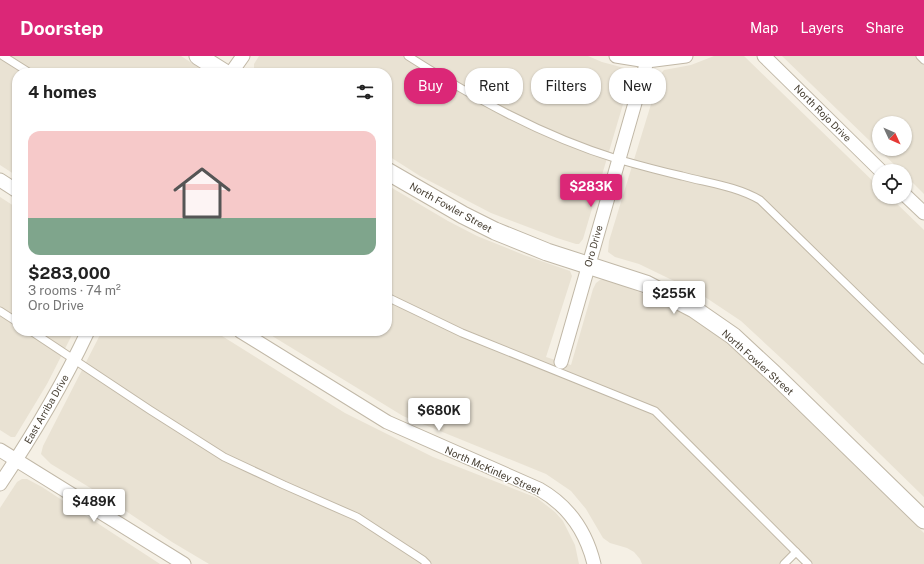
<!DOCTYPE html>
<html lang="en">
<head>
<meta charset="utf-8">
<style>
  :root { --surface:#fff; --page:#f6f6f6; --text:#222; --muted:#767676; --accent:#db2777 }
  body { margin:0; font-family:"Public Sans",sans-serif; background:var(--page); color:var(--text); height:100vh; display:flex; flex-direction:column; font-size:15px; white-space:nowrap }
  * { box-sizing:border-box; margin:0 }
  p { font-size:13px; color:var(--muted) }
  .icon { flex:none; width:22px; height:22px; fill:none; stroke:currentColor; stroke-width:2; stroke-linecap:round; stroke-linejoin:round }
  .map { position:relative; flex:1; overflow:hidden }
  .sheet { position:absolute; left:12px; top:12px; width:380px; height:268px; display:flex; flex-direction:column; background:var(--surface); border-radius:16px; box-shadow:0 1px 3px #0004 }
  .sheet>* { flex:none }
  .banner { position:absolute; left:404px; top:12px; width:380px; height:36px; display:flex; gap:8px }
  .needle { width:26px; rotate:134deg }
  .buttons { position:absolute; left:872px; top:60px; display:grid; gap:8px }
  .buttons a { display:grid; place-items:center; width:40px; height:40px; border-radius:50%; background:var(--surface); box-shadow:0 1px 3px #0004; font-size:20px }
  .price { position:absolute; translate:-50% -34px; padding:0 9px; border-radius:4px; background:#fff; color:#222; font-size:13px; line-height:26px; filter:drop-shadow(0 1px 2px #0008) }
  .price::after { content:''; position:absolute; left:50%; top:24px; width:12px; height:9px; margin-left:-6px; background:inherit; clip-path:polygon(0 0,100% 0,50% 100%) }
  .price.active { background:var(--accent); color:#fff }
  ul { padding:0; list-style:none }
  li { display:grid; align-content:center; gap:8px; height:212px; padding:0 16px }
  li span { display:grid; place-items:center; height:124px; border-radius:12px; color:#555 }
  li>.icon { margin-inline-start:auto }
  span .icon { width:72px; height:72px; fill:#fffc; stroke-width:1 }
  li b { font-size:17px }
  h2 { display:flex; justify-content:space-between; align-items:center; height:48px; padding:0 16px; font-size:17px }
  .pill { padding:0 14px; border-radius:16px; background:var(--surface); box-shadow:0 1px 3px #0004; font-size:14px; line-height:36px }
  .pill.active { background:var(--accent); color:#fff }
  header { display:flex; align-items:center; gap:24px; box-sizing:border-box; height:56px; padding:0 20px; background:var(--accent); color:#fff }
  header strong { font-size:19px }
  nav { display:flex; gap:22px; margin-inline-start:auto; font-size:14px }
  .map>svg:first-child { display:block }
  .residential { fill:#e9e2d3; fill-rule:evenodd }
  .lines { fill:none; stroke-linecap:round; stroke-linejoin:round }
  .service-casing { stroke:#c1b8a7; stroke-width:9 }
  .minor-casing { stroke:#c1b8a7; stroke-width:15 }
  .tertiary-casing { stroke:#c1b8a7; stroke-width:19 }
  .service { stroke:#fff; stroke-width:7 }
  .minor { stroke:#fff; stroke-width:13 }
  .tertiary { stroke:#fff; stroke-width:17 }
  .labels { text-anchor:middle; stroke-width:3; stroke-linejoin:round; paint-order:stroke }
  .street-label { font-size:10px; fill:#484034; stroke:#fff }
</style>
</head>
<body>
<header>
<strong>Doorstep</strong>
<nav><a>Map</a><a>Layers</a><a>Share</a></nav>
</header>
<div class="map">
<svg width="924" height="508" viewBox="0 0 924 508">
  <rect width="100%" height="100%" fill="#f5f0e5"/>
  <g class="residential">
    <polygon points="0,0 181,0 207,17 17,17 17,120 0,109"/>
    <polygon points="259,0 588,0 602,6 628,13 631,15 632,18 583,183 579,188 576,188 557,182 491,157 420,120 387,99 387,17 257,17 254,12 254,8"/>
    <polygon points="714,0 744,0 879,131 879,141 890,141 924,174 924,441 796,316 741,265 699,237 639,208 615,201 608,196 609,185 660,19 664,14 691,9"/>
    <path d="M782,0H924V138L905,119V115H901ZM879,67H905V93H879Z"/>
    <polygon points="387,129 448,165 477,180 524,199 570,215 572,220 546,301 571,309 593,233 596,227 600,224 605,223 657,243 683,257 715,277 751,309 924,477 924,508 808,508 796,496 784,508 642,508 640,503 634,496 627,492 610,487 603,482 586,453 571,435 546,418 403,360 264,275 387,275"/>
    <polygon points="0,141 17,152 17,275 74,275 47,328 15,381 11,381 0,374"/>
    <polygon points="102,275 214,275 345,357 433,401 537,442 555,456 563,465 575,489 579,508 209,508 172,486 102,439 51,408 41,398 43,390"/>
    <polygon points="22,423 27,423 42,431 160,508 0,508 0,452 17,426"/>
  </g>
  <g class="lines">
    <defs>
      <g id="service">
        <polyline points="3,0 30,17"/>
        <path d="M408,0C474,42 542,80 617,103C638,109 660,115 682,120C708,127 736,130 760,144L924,304"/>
        <polyline points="920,0 924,4"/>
        <polyline points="387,241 462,277 655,355 808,508"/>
        <polyline points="0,255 17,266"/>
        <polyline points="31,275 150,354 224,401 284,429 357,461 423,504 427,508"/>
        <polyline points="784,508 796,496"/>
      </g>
      <g id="minor">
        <polyline points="616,0 647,5 686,0"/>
        <polyline points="764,0 881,115"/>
        <polyline points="231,17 243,0"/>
        <polyline points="0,124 17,135"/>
        <polyline points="905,139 924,157"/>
        <path d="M240,275L387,366L539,433C569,450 586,475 594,508"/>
        <polyline points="561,306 647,5"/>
        <polyline points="0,394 184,508"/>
        <path d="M0,428C33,379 63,328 88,275"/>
      </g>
      <g id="tertiary">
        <polyline points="198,0 225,17"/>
        <polyline points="387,115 463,159 495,175 547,196 646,228 694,253 733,280 774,318 924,464"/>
      </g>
    </defs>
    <use href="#service" class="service-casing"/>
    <use href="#minor" class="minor-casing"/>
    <use href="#tertiary" class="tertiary-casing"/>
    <use href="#service" class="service"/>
    <use href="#minor" class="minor"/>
    <use href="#tertiary" class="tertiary"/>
  </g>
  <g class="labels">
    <g class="street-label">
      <text transform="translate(823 57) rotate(45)" y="4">North Rojo Drive</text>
      <text transform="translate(451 151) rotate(29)" y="4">North Fowler Street</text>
      <text transform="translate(593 190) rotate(-74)" y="4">Oro Drive</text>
      <text transform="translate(758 306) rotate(42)" y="4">North Fowler Street</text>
      <text transform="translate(46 353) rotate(-60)" y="4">East Arriba Drive</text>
      <text transform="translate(493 414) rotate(24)" y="4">North McKinley Street</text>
    </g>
  </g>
</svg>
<div class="buttons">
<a><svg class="needle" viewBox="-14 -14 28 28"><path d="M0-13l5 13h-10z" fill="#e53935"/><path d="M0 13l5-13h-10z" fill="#767676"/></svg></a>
<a><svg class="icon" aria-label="locate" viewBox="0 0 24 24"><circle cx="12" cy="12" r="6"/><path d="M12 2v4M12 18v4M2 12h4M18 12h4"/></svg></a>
</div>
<b class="price active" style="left:591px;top:152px">$283K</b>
<b class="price" style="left:674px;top:259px">$255K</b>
<b class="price" style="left:439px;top:376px">$680K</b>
<b class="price" style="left:94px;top:467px">$489K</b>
<div class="banner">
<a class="pill active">Buy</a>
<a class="pill">Rent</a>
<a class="pill">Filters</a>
<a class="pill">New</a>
</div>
<section class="sheet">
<h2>4 homes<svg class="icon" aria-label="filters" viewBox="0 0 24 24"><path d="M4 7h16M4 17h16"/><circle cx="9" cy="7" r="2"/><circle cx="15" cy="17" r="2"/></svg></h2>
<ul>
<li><span style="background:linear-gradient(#f6c9c9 70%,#7fa58c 0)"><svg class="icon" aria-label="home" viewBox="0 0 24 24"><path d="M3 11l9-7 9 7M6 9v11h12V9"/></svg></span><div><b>$283,000</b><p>3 rooms · 74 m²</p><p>Oro Drive</p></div></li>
</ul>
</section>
</div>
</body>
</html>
